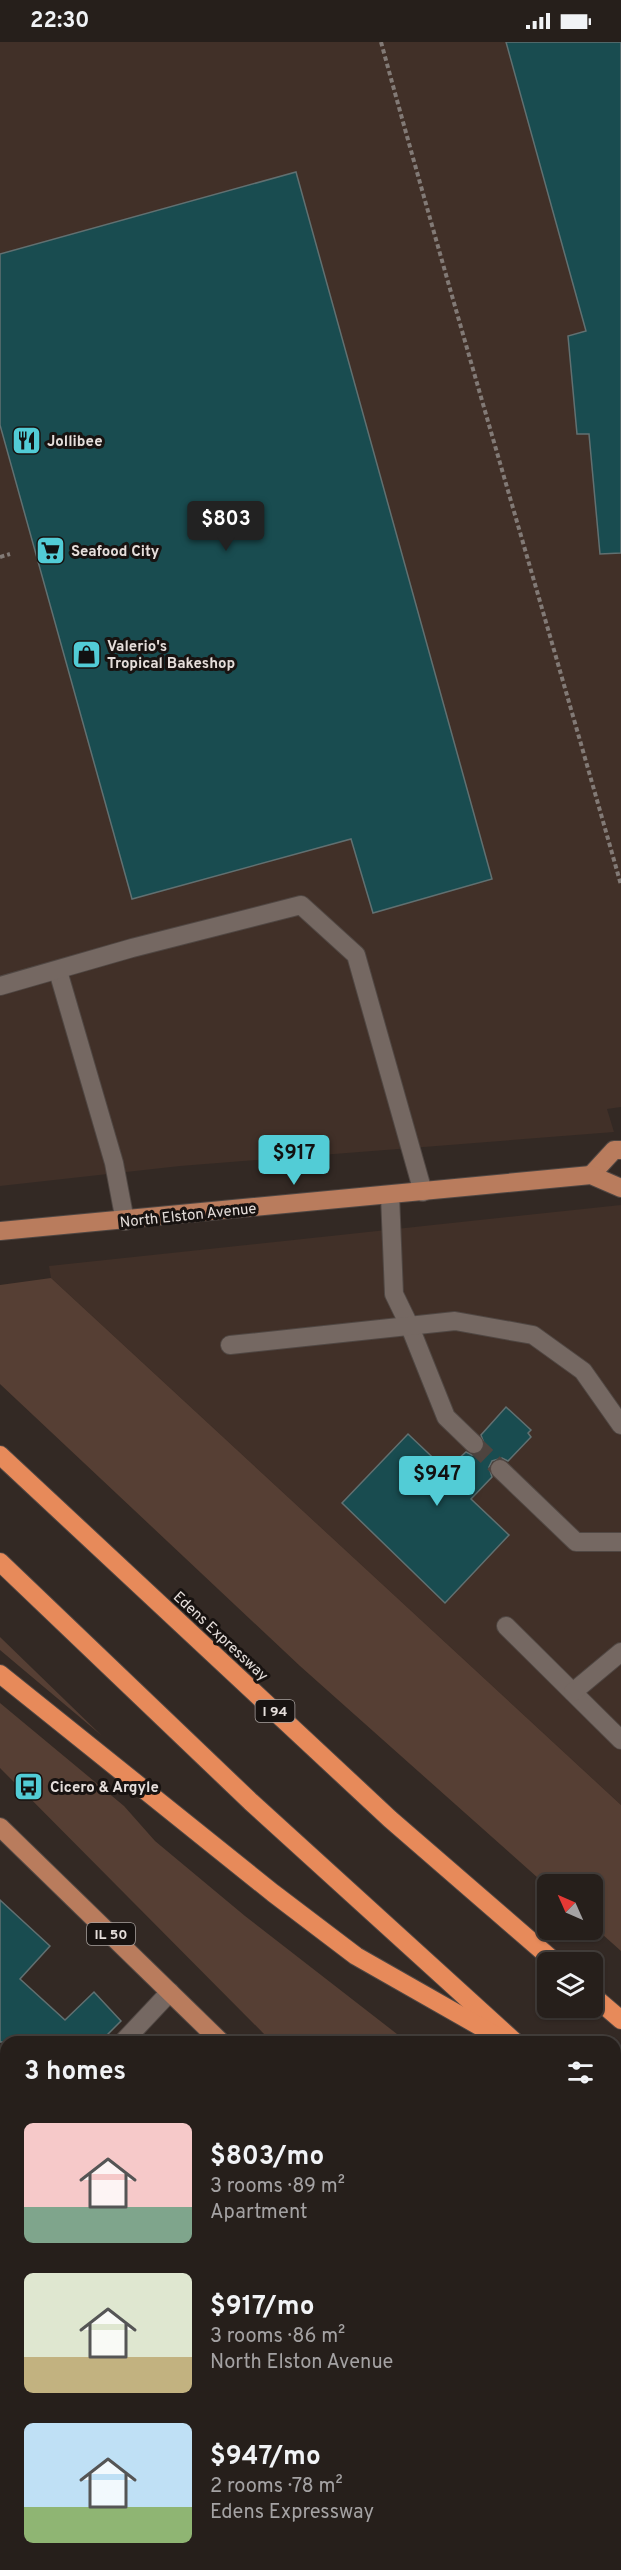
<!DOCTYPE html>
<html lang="en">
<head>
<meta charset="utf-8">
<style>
  :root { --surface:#261f1b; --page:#2e2724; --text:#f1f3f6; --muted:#a4a2a3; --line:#423d3a; --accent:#52ccd6 }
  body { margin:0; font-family:Overpass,sans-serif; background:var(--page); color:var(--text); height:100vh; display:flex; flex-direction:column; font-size:22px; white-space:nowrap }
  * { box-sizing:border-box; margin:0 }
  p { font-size:20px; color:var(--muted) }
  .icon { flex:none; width:33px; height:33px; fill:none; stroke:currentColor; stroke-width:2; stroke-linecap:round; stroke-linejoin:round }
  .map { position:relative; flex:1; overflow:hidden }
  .details { position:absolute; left:0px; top:1994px; width:621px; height:536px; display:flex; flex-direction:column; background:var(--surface); border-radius:18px 18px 0 0; box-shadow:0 2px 4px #0004,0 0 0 2px var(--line) }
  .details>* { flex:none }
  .needle { width:39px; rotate:315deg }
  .fabs { position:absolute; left:537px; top:1832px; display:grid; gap:12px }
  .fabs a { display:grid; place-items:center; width:66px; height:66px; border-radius:9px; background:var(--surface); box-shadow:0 2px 4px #0004,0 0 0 2px var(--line); font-size:30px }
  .price { position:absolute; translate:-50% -51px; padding:0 14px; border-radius:6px; background:var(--accent); color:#111; font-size:20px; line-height:39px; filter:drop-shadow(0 2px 3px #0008) }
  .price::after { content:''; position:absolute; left:50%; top:36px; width:18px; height:14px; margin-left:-9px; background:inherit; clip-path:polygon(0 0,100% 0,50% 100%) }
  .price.current { background:#222; color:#fff }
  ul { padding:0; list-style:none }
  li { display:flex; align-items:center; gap:18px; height:150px; padding:0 24px }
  li span { display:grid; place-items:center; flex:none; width:168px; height:120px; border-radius:9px; color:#555 }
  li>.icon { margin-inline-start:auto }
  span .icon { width:72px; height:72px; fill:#fffc; stroke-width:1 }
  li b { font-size:26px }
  h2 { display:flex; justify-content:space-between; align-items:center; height:72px; padding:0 24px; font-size:26px }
  .status { display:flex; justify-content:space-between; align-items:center; height:42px; padding:0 30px; background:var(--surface); direction:ltr }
  .status svg { height:16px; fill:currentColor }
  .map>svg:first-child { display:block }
  .built { fill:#413028 }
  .green { fill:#563f34 }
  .building { fill:#194c50; stroke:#617071; stroke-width:1.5 }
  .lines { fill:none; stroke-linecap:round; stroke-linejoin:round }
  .minor-tunnel { stroke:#4e443f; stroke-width:18; stroke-dasharray:18 9; stroke-linecap:butt }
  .minor-casing { stroke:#504743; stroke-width:20 }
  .major-casing { stroke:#504743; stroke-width:20 }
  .highway-casing { stroke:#504743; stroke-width:20 }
  .path { stroke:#827a76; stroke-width:4; stroke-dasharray:4.5 3; stroke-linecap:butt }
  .minor { stroke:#756862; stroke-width:18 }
  .major { stroke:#b97c5d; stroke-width:18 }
  .highway { stroke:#e78a5a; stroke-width:18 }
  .labels { text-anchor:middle; stroke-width:6; stroke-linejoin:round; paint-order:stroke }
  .shield { fill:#181311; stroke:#a8a19e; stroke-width:1.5 }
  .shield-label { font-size:14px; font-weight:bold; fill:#e5dedb }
  .poi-label { font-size:15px; font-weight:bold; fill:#e5dedb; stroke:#181311; text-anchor:start }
  .street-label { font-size:15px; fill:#e5dedb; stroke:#181311 }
</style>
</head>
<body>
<div class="status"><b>22:30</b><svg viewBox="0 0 49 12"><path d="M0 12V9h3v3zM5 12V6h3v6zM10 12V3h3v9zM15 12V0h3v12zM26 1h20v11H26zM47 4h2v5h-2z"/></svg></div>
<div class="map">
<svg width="621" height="2528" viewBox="0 0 621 2528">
  <rect width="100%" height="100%" fill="#332924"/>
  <g class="built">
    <polygon points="0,0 621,0 621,1065 607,1067 614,1090 180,1124 0,1144"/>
    <polygon points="621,1163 621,1763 51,1236 49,1224"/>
  </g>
  <g class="green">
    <polygon points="51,1236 621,1763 621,1909 593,1884 592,1842 547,1844 300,1624 0,1342 0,1243"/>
    <polygon points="0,1595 101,1693 0,1608"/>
    <polygon points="0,1661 124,1764 155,1799 245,1874 406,1999 271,1999 0,1726"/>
    <polygon points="615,2179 621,2184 621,2328 615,2322"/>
  </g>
  <g class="building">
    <polygon points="506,0 621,0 621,511 600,512 589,392 577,392 568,294 586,289"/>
    <polygon points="296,130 492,837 373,871 351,797 132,857 0,383 0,212"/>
    <polygon points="506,1365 531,1388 528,1391 531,1395 508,1419 502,1416 492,1419 489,1425 492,1435 471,1457 509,1493 445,1561 342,1461 408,1392 446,1428 466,1410 472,1413 478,1413 485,1404 481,1393"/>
    <polygon points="0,1858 50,1904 20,1937 65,1978 94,1950 121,1979 100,2000 0,2000"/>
  </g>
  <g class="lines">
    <polyline class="minor-tunnel" points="474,1402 500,1427"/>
    <defs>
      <g id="minor">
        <polyline points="58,929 114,1121 125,1179"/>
        <polyline points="0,944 132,906 301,863 356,913 423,1150"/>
        <polyline points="390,1153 394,1252 410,1285 446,1375 474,1402"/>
        <polyline points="230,1303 455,1279 533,1293 583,1329 621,1383"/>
        <polyline points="500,1427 576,1500 621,1500"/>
        <polyline points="506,1584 621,1698"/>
        <polyline points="573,1650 621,1610"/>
        <polyline points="123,2000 170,1950"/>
        <polyline points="0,2126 6,2120"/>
        <polyline points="0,2527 6,2520"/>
        <polyline points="386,2528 391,2523"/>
      </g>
      <g id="major">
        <polyline points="591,1133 614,1108 621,1108"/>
        <polyline points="0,1189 591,1133 621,1146"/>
        <polyline points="0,1785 221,2000"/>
        <polyline points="615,2380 621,2386"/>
      </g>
      <g id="highway">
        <polyline points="0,1413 390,1777 555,1920"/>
        <polyline points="0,1520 251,1760 515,2000"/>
        <polyline points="0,1632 273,1851 356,1914 502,1997"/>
        <polyline points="592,1953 621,1978"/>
        <polyline points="615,2087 621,2092"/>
      </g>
    </defs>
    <use href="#minor" class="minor-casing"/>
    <use href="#major" class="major-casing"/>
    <use href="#highway" class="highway-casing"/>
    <g class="path">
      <path d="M381,0C458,282 542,562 621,843"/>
      <polyline points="0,515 10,512"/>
    </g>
    <use href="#minor" class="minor"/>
    <use href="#major" class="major"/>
    <use href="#highway" class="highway"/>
  </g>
  <defs>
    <symbol id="restaurant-square" viewBox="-11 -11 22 22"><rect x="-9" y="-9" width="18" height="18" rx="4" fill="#52ccd6" stroke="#181311"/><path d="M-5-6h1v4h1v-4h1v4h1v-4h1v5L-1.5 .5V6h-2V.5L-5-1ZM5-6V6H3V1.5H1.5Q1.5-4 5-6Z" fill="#111"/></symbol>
    <symbol id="supermarket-square" viewBox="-11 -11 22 22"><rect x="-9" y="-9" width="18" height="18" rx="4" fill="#52ccd6" stroke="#181311"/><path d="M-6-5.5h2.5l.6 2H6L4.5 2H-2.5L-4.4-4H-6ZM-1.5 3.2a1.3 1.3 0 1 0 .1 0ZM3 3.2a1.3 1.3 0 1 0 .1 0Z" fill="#111"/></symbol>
    <symbol id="shop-square" viewBox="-11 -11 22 22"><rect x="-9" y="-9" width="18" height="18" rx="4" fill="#52ccd6" stroke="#181311"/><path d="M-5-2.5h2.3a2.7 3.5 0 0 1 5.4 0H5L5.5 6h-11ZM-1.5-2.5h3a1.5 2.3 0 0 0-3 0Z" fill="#111"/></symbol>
    <symbol id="bus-square" viewBox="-11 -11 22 22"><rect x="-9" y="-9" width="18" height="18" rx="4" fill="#52ccd6" stroke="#181311"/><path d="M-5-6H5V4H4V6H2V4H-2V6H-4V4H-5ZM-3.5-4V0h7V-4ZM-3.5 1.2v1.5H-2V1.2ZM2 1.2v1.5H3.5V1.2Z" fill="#111"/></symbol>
  </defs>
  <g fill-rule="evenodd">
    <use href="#restaurant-square" x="10" y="382" width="33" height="33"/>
    <use href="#supermarket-square" x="34" y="492" width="33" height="33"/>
    <use href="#shop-square" x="70" y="596" width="33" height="33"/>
    <use href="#bus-square" x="12" y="1728" width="33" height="33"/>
  </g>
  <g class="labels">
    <g class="shield">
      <rect x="255.5" y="1658" width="39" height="22" rx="4.5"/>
      <rect x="87" y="1881" width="48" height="22" rx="4.5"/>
    </g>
    <g class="shield-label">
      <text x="275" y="1674">I 94</text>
      <text x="111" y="1897">IL 50</text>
    </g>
    <g class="poi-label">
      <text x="47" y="404">Jollibee</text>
      <text x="71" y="514">Seafood City</text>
      <text x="107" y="609">Valerio's<tspan x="107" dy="17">Tropical Bakeshop</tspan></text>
      <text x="50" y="1750">Cicero &amp; Argyle</text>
    </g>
    <g class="street-label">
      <text transform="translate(188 1173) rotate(-6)" y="5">North Elston Avenue</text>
      <text transform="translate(221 1594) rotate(43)" y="5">Edens Expressway</text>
    </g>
  </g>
</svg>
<div class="fabs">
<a><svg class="needle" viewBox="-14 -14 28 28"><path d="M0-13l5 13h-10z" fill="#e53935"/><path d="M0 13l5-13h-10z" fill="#a4a2a3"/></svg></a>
<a><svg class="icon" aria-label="layers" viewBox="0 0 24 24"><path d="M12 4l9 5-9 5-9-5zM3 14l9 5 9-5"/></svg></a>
</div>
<b class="price current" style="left:226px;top:510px">$803</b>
<b class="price" style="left:294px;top:1144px">$917</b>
<b class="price" style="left:437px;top:1465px">$947</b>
<section class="details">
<h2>3 homes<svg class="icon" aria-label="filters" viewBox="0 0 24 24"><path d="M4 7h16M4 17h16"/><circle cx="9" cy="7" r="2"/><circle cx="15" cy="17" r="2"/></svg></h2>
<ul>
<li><span style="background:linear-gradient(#f6c9c9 70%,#7fa58c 0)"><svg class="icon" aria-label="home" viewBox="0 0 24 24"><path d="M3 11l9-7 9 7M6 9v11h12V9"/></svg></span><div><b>$803/mo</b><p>3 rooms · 89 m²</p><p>Apartment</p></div></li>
<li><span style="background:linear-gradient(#dfe7d0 70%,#c2b280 0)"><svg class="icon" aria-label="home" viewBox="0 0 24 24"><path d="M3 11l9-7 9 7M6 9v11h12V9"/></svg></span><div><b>$917/mo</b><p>3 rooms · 86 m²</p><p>North Elston Avenue</p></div></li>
<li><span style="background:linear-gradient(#bfe0f5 70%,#8fb573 0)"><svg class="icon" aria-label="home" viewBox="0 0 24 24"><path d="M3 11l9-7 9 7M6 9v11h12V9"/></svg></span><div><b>$947/mo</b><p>2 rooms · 78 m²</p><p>Edens Expressway</p></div></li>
</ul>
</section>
</div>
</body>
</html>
